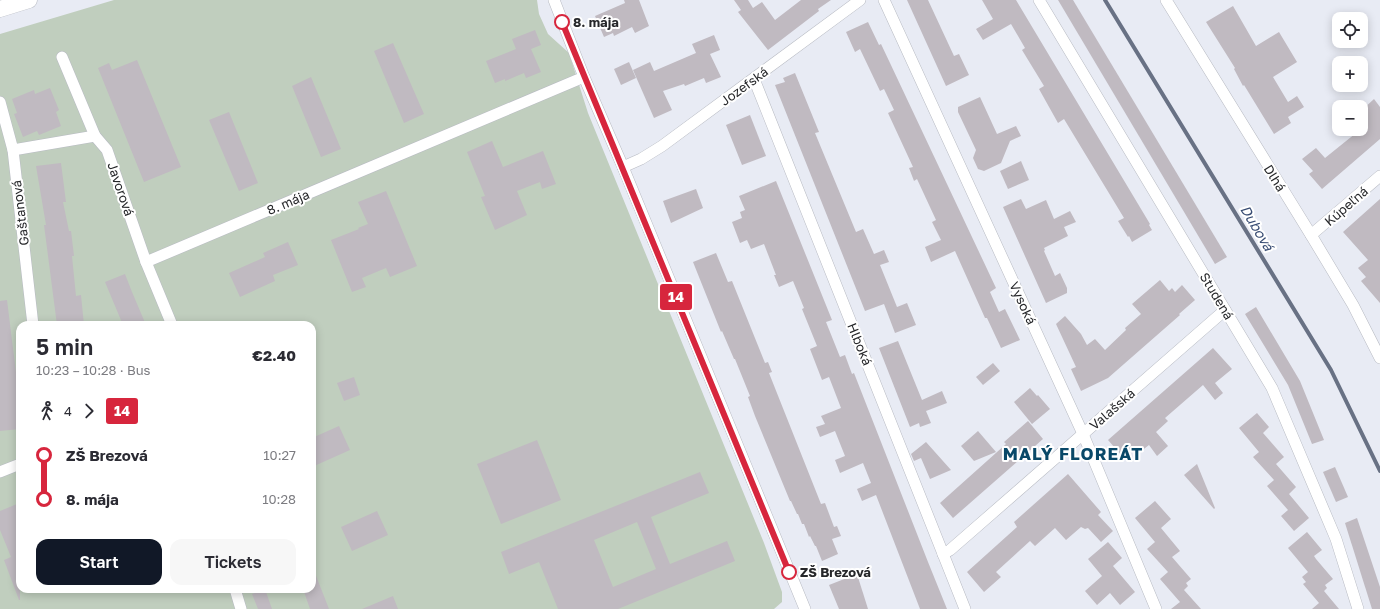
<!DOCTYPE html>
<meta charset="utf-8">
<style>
body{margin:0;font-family:"Golos Text",sans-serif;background:#f7f7f7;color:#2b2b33;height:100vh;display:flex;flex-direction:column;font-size:15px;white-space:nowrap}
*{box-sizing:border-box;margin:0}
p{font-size:13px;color:#7c7c81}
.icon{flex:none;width:22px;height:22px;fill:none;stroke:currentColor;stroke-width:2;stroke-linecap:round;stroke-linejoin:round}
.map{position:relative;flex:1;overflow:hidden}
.side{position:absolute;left:16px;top:321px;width:300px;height:272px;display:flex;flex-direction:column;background:#fff;border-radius:12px;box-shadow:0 2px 10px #0003}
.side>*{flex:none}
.badge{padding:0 8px;border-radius:3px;font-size:14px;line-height:26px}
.buttons{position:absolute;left:1332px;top:12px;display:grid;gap:8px}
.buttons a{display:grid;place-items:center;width:36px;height:36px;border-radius:8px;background:#fff;box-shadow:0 2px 10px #0003;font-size:20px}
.map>.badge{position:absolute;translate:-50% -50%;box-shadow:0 0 0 2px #fff}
.legs{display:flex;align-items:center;gap:6px;height:44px;padding:0 20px;font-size:13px}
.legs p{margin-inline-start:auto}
.summary{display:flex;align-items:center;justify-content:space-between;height:68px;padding:0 20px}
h1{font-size:22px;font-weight:600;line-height:30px}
.button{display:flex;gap:8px;margin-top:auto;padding:8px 20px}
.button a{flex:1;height:46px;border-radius:12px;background:#111827;color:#fff;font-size:16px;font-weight:600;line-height:46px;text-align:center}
.button a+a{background:#f7f7f7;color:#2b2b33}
ul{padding:0 20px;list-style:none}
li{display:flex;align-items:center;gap:14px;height:44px;font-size:15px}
li i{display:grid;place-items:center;width:6px;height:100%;margin:0 5px;background:currentColor}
li i::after{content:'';width:10px;height:10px;margin:-5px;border:3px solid;border-radius:50%;background:#fff}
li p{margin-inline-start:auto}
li:first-child i{background:linear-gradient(#0000 50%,currentColor 0)}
li:last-child i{background:linear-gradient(currentColor 50%,#0000 0)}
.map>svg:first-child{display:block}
</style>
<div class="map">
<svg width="1380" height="609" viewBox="0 0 1380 609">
<rect width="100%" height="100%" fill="#e8ebf4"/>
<!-- green -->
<path fill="#c0cebe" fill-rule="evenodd" d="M114,0h423l2,14 9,20 21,19 19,60 176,430 18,49v10l-8,7h-774v-575zM20,325h292v264h-292z"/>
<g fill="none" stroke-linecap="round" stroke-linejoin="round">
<!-- stream -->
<path stroke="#687184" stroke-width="4" d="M1105,0l226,370 49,101"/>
</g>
<!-- building -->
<g fill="#c0bac1" fill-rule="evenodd">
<path d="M624,0h15l10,26 -14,7 -3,-6 -18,9 -1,-3 -9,4 -9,-21 30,-13z"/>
<path d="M734,0h14l5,8 9,-6 13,18 26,-20h30l-13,9 1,2 -51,39 -30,-38 3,-2z"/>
<path d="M907,0h21l26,56 5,-2 10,21 -23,11z"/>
<path d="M982,0h34l134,224 -1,1 3,5 -20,12 -3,-6 -1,1 -10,-16 6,-3 -60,-99 -6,4 -19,-34 5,-3 -22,-36 3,-2 -14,-24 -28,16 -7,-11 17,-10z"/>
<path d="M1058,0h15l154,257 -12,7z"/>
<path d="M1233,6l23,40 23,-14 18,30 -24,15 15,25 9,-6 7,11 -16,10 3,6 -17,11 -30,-49 -1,1 -9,-17 1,-1 -29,-46z"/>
<path d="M868,22l11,23 2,-1 9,19 106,225 -6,4 9,20 6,-3 15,31 -19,8 -14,-30h-2l-30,-67 -24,11 -6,-15 16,-7 -9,-18 4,-2 -19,-41 -3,2 -5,-13 4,-1 -25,-54 6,-3 -10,-21 -4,2 -20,-42 -5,3 -9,-20z"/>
<path d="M535,30l6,15 -10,4 10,23 -15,6 -2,-5 -19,8v-2l-10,4 -9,-22 30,-12 -4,-10z"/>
<path d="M714,35l6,15 -10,4 11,23 -15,6 -2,-5 -19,8 -1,-2 -21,7 9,19 -18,8 -21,-48 17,-8 4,9 42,-18 -4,-9z"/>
<path d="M393,43l31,71 -20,9 -30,-72z"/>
<path d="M137,60l44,107 -37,15 -46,-114 11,-5 3,7z"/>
<path d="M629,62l7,16 -15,7 -7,-16z"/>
<path d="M795,73l24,59 -4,1 41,99 7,-3 11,25 10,-4 5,12 -9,3 17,42 10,-4 9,22 -21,8 -11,-29 -19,7 -90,-226 10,-3 -2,-4z"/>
<path d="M311,77l30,72 -20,8 -29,-71z"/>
<path d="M50,88l9,22 -3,2 5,14 -22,9 -2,-4 -14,6 -9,-23 3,-1 -5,-14 22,-9 1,4z"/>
<path d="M980,97l17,37 19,-8 5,10 -11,5 -9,22 -17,8 -6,-2 -5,-11 3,-8 -18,-38v-5z"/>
<path d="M1374,99l6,8v32l-58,50 -13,-15 4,-3 -11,-12 14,-11 9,10 36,-29v-18z"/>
<path d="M229,112l29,71 -19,8 -30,-71z"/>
<path d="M750,115l16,41 -24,9 -16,-40z"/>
<path d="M492,141l11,26 40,-16 13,33 -14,5 -2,-7 -23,9 10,24 -32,15 -14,-33 4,-1 -18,-44z"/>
<path d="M1021,161l8,19 -21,9 -8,-18z"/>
<path d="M61,163l5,39h-3l6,29h2l3,25h-2l4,40 5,-1 3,30h-27l-13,-100h2l-10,-59z"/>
<path d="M776,181l56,139 -6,2 14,35 5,-2 7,19 2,-1 74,189 19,47h-27l-44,-114 -14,6 -5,-12 14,-6 -8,-20 -23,10 -5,-13 10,-4 -10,-25 -15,6 -4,-10 9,-3 -4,-8 20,-8 -12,-31 -7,3 -12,-31 7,-3 -15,-37 2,-1 -11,-27 -14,6 -5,-12h2l-12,-31 -13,5 -4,-9 -7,3 -8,-21 10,-4 -2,-6 5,-2 -6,-14z"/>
<path d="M696,189l7,19 -32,15 -8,-22z"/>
<path d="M386,191l31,75 -27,11 -4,-9 -24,10 4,9 -14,5 -21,-52 28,-11 -1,-1 10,-4 -10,-22z"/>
<path d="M1021,199l5,10 20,-9 8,19 16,-8 6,11 -12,5 4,9 -24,12 1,2 -1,1 11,25 5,-3 7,15v5l-21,10 -43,-96z"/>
<path d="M1380,199v104l-19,-22 5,-4 -8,-9 10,-8 -25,-28z"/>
<path d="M288,242l10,23 -25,10 2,6 -35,16 -11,-24 36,-16 -2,-4z"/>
<path d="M716,253l12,29 4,-1 33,82 3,-1 4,10 -3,1 52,131 4,-1 9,24 3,-1 4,10 -9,3 6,15 -16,7 -6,-15h-1l-5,-10 -1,1 -5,-13h-2l-4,-10h-1l-6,-13h-1l-35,-85 -7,-19 2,-1 -15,-37h-1l-12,-28 -1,1 -28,-70z"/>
<path d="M125,274l7,18 14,33h-23l-18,-43z"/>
<path d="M1160,280l9,11 3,-3 3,4 7,-7 13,15 -16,14 1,1 -72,63 -27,13 -10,-22 5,-2 -20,-43 9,-8 16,18 6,11 8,-6 10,11 21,-20 -1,-2 16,-14 -9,-10z"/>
<path d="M7,300l13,105v24l-20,2v-130z"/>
<path d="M1256,307l44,74 24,59 -12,4 -24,-59 -43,-71z"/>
<path d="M898,341l24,59 20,-9 5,12 -21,8 5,12 -11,4 -1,-4 -9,4 -31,-79z"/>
<path d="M1213,348l19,21 -17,14 8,10 -8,7 -12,-15 -38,33 3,3 -12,11 12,14 -11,10 -8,-11 -13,10 -5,-6 -9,7 -14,-16z"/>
<path d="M993,363l7,8 -17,14 -7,-8z"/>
<path d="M354,377l6,18 -16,6 -7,-18z"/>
<path d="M1030,388l7,8 1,-1 12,14 -18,15 -18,-22z"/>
<path d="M1257,413l12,14 -6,6 21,24 -8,7 20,23 -7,7 20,24 -15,13 -13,-15 7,-6 -21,-24 7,-6 -21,-23 6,-5 -20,-24z"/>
<path d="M1028,421l15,18 -90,79 -13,-15 66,-59 -2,-2z"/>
<path d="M339,426l11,24 -38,17v-29z"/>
<path d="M978,431l18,21 -22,9 -13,-15z"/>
<path d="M537,440l24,60 -60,24 -24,-60z"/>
<path d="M926,442l25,28 -21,9 -9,-21 -7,3 -3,-7z"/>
<path d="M1197,464l18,44 -1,1 -30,-34z"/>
<path d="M1335,467l13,30 -12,5 -13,-30z"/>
<path d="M700,472l9,21 -58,24 19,47 57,-23 8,20 -117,48h-60l-19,-47 -30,12 -8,-22zM637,522l19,47 -43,18 -19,-47z"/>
<path d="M1068,474l33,38 -3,3 15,16 -12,11 -13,-14 -3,1 -4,-2 -15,13 -11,-12 -20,18 -5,-5 -34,31 5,5 -17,15 -17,-20 50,-45 -3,-5z"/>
<path d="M1155,501l16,18 -10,9 19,23 -8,6 19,22 -5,4 2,3 -4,4 17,19h-30l9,-7 -20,-23 8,-7 -21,-23 8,-7 -20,-24z"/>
<path d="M17,504l3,8v88h-1l-15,-40 7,-3 -11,-27v-19z"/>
<path d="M377,511l11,24 -36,16 -11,-24z"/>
<path d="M1357,518l23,69v22h-8l-27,-86z"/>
<path d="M1307,532l15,18 -8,6 2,3 17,20 -8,6 2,3 -3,3 15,18h-27l7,-6 -16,-19 3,-2 -4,-5 6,-5 -20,-24z"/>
<path d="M1108,542l14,16 -9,8 22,26 -15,13 -10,-12 -13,12 -12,-14 17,-15 -14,-17z"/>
<path d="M312,568h1l16,41h-19l-7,-20h9z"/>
<path d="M857,574l11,35h-29l-10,-24z"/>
<path d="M265,589l7,20h-14l-6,-15z"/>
<path d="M393,596l5,13h-36z"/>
</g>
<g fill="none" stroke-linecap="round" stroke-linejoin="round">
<defs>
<g id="street">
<path d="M554,0l30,77 39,90 182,442"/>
<path d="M884,0l199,434 73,175"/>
<path d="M1039,0l233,388 64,151 22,70"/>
<path d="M1166,0l145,235 42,70 27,53"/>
<path d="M62,57l33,79 12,14 39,112 26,63"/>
<path d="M754,79l211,530"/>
<path d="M0,102l13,48 20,175"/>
<path d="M13,150l82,-14"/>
<path d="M623,167l18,-8 21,-13 198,-146"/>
<path d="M1311,235l69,-59"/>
<path d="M146,262l438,-185"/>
<path d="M0,472l20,-8"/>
<path d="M943,554l7,-4 23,-20 252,-220"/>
<path d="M235,589l6,20"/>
</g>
<path id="secondary" d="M0,9l29,-9"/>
</defs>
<!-- street casing -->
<use href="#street" stroke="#b8bbc3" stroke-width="12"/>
<!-- secondary casing -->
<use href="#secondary" stroke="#b8bbc3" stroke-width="17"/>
<!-- street -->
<use href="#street" stroke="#fff" stroke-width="11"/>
<!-- secondary -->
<use href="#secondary" stroke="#fff" stroke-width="16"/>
</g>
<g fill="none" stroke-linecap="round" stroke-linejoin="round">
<defs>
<path id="line-1" d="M562,22l227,550"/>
</defs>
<!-- line-1 casing -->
<use href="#line-1" stroke="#fff" stroke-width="9"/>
<!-- line-1 -->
<use href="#line-1" stroke="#d7263d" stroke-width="6"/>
</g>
<!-- markers -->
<g fill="#fff" stroke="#d7263d" stroke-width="2">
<circle cx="562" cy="22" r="7"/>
<circle cx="789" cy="572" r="7"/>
</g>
<g text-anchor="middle" stroke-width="4" stroke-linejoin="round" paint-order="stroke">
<!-- stop labels -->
<g font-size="13" font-weight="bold" fill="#26272a" stroke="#fff" text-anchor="start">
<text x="573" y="27">8. mája</text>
<text x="800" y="577">ZŠ Brezová</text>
</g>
<!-- street labels -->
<g font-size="13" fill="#26272a" stroke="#fff">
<text transform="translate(744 86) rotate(-36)" y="5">Jozefská</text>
<text transform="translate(1275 178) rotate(58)" y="5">Dlhá</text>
<text transform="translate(121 189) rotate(71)" y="5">Javorová</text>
<text transform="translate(288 202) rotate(-23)" y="5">8. mája</text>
<text transform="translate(1346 206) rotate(-41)" y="5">Kúpeľná</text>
<text transform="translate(20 213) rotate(-97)" y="5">Gaštanová</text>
<text transform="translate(1217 296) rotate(59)" y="5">Studená</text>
<text transform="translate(1023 303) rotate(65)" y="5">Vysoká</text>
<text transform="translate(860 344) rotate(68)" y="5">Hlboká</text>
<text transform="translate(1112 409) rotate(-41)" y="5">Valašská</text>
</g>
<!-- water labels -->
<g font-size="14" font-style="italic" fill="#384c73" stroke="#fff">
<text transform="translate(1257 228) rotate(59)" y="5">Dubová</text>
</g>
<!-- district labels -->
<g font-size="17" font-weight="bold" letter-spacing="1" fill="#094868" stroke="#fff">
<text x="1073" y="460">MALÝ FLOREÁT</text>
</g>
</g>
</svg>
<div class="buttons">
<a><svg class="icon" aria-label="locate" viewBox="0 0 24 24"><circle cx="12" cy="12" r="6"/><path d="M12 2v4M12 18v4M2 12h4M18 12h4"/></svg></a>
<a>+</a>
<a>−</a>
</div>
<b class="badge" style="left:676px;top:297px;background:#d7263d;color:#fff">14</b>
<section class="side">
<div class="summary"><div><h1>5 min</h1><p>10:23 – 10:28 · Bus</p></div><b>€2.40</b></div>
<div class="legs"><svg class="icon" aria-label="walk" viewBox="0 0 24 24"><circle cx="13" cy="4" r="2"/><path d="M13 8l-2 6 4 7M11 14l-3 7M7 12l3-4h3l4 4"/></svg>4<svg class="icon" aria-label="forward" viewBox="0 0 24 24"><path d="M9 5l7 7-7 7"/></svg><b class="badge" style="background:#d7263d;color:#fff">14</b></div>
<ul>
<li><i style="color:#d7263d"></i><b>ZŠ Brezová</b><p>10:27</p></li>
<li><i style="color:#d7263d"></i><b>8. mája</b><p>10:28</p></li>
</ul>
<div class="button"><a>Start</a><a>Tickets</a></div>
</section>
</div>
